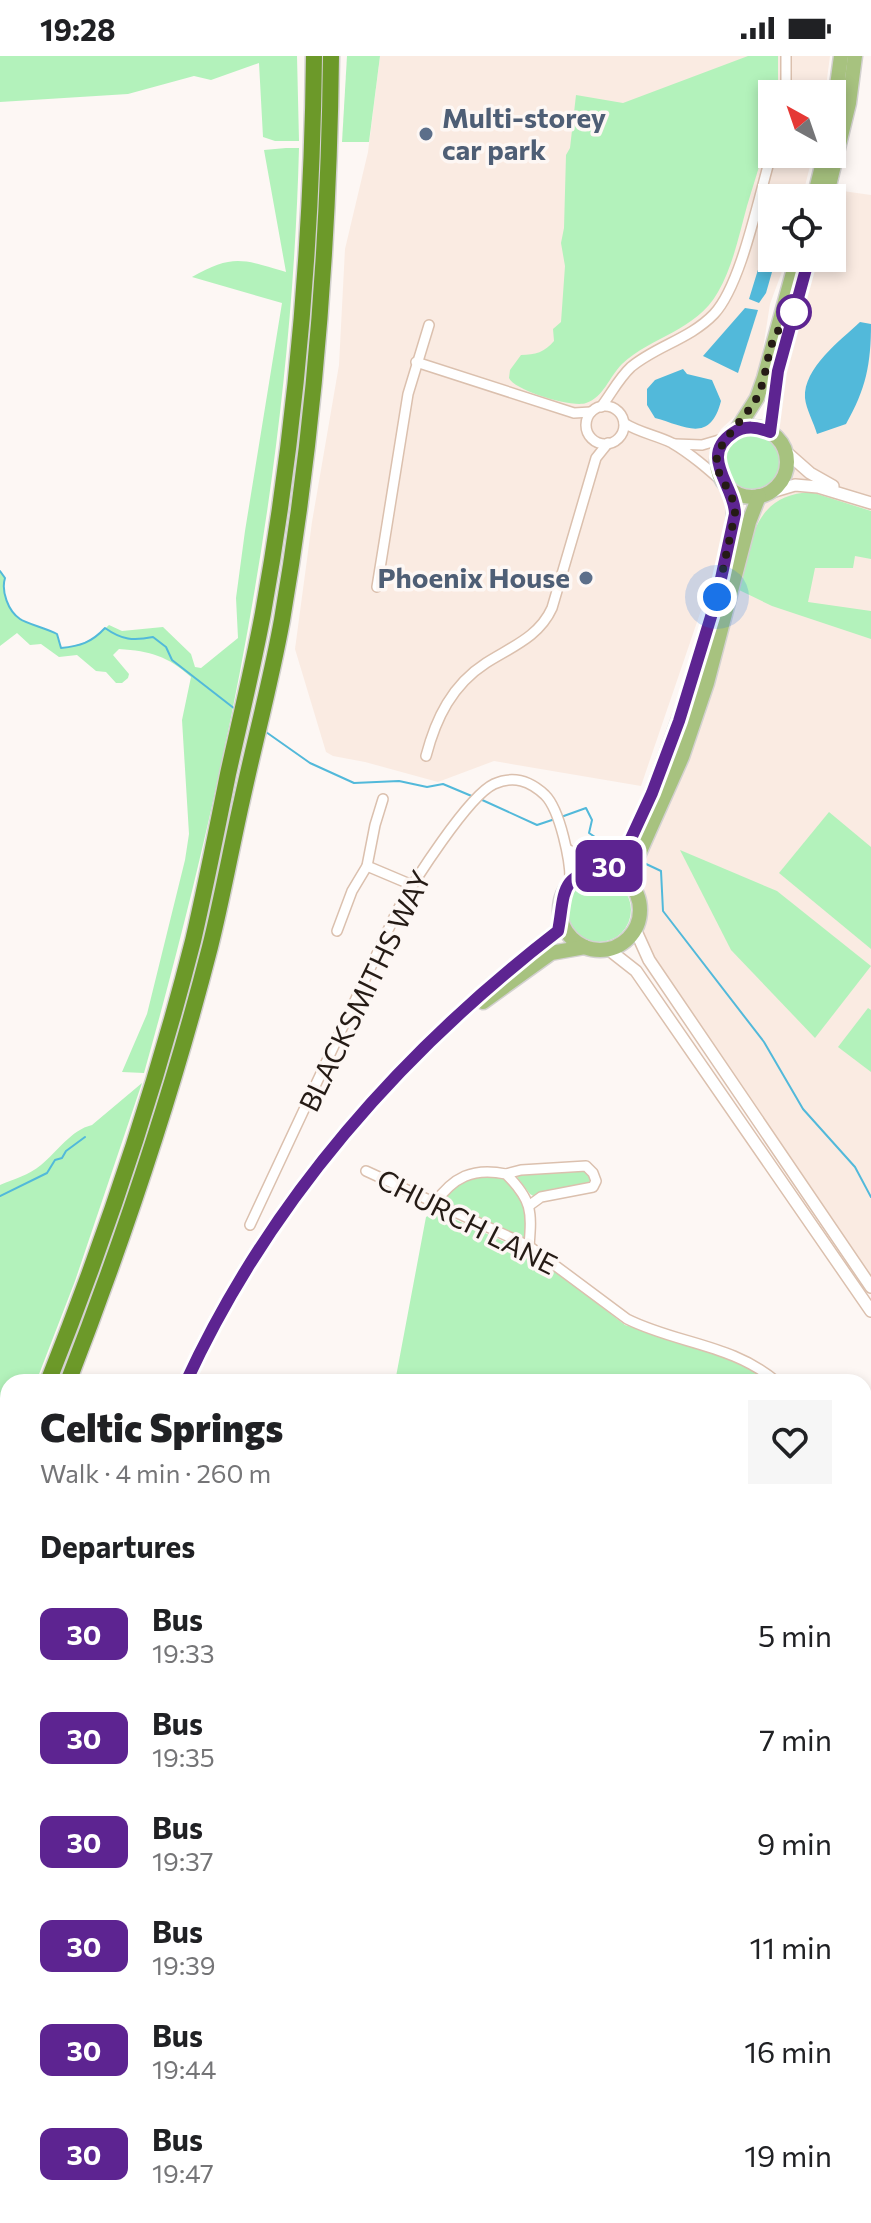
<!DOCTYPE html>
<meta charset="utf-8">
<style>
body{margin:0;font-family:Commissioner,sans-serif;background:#f6f6f6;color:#202124;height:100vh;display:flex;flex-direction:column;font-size:30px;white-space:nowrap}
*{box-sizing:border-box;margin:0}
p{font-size:26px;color:#757577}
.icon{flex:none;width:44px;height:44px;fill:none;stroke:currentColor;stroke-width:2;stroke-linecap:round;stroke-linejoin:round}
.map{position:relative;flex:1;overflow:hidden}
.sheet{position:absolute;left:0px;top:1318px;width:872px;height:850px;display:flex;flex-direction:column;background:#fff;border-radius:24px 24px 0 0;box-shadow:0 4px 12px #0003}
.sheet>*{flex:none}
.badge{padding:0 16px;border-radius:12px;font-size:28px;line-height:52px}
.needle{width:52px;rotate:320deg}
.tools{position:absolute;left:758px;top:24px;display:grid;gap:16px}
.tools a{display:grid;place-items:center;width:88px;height:88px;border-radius:0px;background:#fff;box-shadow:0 4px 12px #0003;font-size:40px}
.you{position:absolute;width:40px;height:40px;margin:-20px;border:6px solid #fff;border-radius:50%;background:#1a73e8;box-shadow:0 0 0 12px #1a73e833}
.map>.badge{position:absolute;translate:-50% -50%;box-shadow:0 0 0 4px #fff}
h2{padding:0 40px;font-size:30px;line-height:72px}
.round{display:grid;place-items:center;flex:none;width:84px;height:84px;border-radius:0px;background:#f6f6f6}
.head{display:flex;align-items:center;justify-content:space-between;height:136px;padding:0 40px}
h1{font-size:38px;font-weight:800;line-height:60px}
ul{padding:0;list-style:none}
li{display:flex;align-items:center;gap:24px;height:104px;padding:0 40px}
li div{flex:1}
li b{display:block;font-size:30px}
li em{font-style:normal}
li .badge{min-width:88px;font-weight:700;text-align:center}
.status{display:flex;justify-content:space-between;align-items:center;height:56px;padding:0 40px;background:#fff;direction:ltr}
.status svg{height:22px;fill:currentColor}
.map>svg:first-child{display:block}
</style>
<div class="status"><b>19:28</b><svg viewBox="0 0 49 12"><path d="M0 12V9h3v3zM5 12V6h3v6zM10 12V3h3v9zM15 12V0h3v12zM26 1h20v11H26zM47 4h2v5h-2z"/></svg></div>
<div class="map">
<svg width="871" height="2167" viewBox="0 0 871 2167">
<rect width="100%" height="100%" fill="#fdf7f4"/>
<!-- built -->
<g fill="#faebe2">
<path d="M380,0h450l-5,38h-53v60h41l-11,44h-30v60h15l-17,46 -12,76 -15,29 -22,20 -9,17 -3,29 12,18 6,15 -3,35 -83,243 -147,-25 -56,21 -73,-20 -32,-6 -7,-4 -31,-103 17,-127 27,-157 6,-116 23,-97z"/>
<path d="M829,133l42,6v1092l-236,-358 5,-21 -3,-13 -7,-12 52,-126 77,-261 16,-8 11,-20 -1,-17 -7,-13 -8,-6 39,-174h23v-60z"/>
</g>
<!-- green -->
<g fill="#b3f2bb">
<path d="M0,0h297l2,85h-24l-12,-4 -4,-74 -48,17 -17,-4 -66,18 -128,8z"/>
<path d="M347,0h33l-11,86h-27z"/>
<path d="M748,0h30v36l-6,2c0,39 -14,75 -25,112 -8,29 -14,60 -29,86 -22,39 -66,44 -96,72 -13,13 -18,33 -36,39 -13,5 -71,-12 -77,-25l1,-8 11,-15c14,0 24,-3 33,-14l-1,-12 8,-7 4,-56 -4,-23 3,-15 2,-73 4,-7 6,-53 47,8z"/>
<path d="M286,92h13c-8,314 -70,623 -155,925l-22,-1 25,-58 38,-154 4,-26 -7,-114 9,-43c-24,-21 -40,-26 -72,-28l-6,6 16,19 -1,4 -6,5h-6l-10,-11 -10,-1 -19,-16 -18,2 -18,-13 -11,1 -13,-12 -17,13v-75l5,7c-4,13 3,33 15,41 7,5 27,10 37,15l4,14c22,-3 32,-8 48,-23l13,6 41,-4 28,27 4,13 6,1 37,-30 -2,-40 9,-67 37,-228 -90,-26c40,-23 51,-18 94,-5l-22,-122z"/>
<circle cx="752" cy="407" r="28"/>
<path d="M811,436l60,19v48l-16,-3 -2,12h-38l-7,34 63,9v28l-99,-33 -33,-16c12,-47 13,-95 72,-98z"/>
<path d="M829,756l42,35v102l-92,-76z"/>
<path d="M680,794l97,41 94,75 -56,72 -84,-88z"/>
<circle cx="599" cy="854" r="32"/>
<path d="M868,952l3,2v62l-33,-25z"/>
<path d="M142,1027l-67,198 -39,101h-28v64l-8,18v-279c14,-6 29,-10 41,-20 16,-13 30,-35 51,-40z"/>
<path d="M585,1112l7,8 -1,8 -39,5 -17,8 -5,-3 -13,-17 1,-3z"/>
<path d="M500,1118c28,20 28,35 26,66l-83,-38 -1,-3 19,-20z"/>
<path d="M436,1155l100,45 89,69 114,35 29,22h-373l31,-165z"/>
<path d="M864,1442l7,13v712h-90l-1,-7h84z"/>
</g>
<!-- water -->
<g fill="#52b9da">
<path d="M772,168v34h4l-10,35 -7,10 -10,-4z"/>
<path d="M745,252l13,2 -20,63 -35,-17z"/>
<path d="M860,266l11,2c0,40 -5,65 -25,100l-29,10c-3,-11 -11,-25 -12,-36 -2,-30 36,-58 55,-76z"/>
<path d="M683,313l4,5 25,6 9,21c-11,43 -36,25 -66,17l-8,-13v-16l8,-9z"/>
</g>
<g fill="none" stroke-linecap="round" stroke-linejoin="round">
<!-- stream -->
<g stroke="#52b9da" stroke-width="2">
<path d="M0,515l5,7c-4,13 3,33 15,41 5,4 28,10 37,15l4,14c19,-2 30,-5 44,-20 17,12 28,13 48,9l13,10 6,13 63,49"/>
<path d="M266,676l44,31 44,20 45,-2 28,6 16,-3 31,13"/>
<path d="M480,743l57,26 18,-6"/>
<path d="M561,761l25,-9 6,12 -3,13 27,18"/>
<path d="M644,807l17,8 2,40 101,131 39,67 52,58 16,30"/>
<path d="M0,1140l47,-23 8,-13 7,-2 4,-7 19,-14"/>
<path d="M0,1858h8"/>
<path d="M864,2112l7,3"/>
<path d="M463,2160l4,7"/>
</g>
<defs>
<g id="minor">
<path d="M786,0v38"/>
<path d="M416,306l158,51 17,-1"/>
<circle cx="605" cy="369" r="19"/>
<path d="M601,351c10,-13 18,-29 30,-40 25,-21 59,-28 83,-53 28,-30 45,-120 58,-162"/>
<path d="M624,367c16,10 32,12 48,20 19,11 36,26 53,41"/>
<path d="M675,388l27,1 24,-7"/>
<path d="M377,531l31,-193 21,-69"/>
<path d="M426,700c10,-38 26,-71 60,-93 25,-16 53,-26 66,-55l44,-150 12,-15"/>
<path d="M569,794l21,21"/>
<path d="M367,810l45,19"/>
<path d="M337,875l15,-40 15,-25 8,-41 8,-26"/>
<path d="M366,1115l163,75 98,73c50,25 106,25 150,63"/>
<path d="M506,1118l15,-4 65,-4 7,7 3,8 -3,6 -52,10 -11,8"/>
<path d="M434,1148c19,-27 39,-37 72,-30 26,26 26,37 23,72"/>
<path d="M250,1169l147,-314c16,-28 71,-115 97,-127 20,-9 36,-3 51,11 15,15 26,67 25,88"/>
<path d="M864,1419l7,7"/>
</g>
<g id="tertiary">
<path d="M785,395l25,22 23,13"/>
<path d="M768,437l27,-8 23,2 53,16"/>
<path d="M635,873l14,31 222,327"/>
<path d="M608,893l28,22 235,340"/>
</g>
<g id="primary">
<path d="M832,67l9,-67"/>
<path d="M814,142l11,-44"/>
<path d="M826,142l23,-95 6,-47"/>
<circle cx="752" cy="406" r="35"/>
<path d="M736,375l21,-33 7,-20 33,-120"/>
<path d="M770,376l8,-61 31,-113"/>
<path d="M605,814l23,-25 24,-52 45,-123 20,-73 15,-64 3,-31 -5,-13"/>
<circle cx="600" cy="854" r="40"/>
<path d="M630,827l8,-27 44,-99 25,-74 42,-161 10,-26"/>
<path d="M483,946l68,-49 34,-6"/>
<path d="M186,1326c84,-183 214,-328 372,-451l3,-13"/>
<path d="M0,1729l8,-17"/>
</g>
<g id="motorway">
<path d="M48,1326c57,-143 107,-292 145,-441 13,-56 24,-112 35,-167 12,-54 25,-107 35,-161 33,-183 49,-371 51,-557"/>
<path d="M68,1326c55,-142 104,-287 142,-435 12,-48 21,-98 32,-147 13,-60 29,-119 40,-180 32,-186 47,-375 49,-564"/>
<path d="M0,1443l8,-18"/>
<path d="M0,1489l8,-18"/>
</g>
</defs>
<!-- minor casing -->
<use href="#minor" stroke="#dbc0ae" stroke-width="12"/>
<!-- tertiary casing -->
<use href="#tertiary" stroke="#dbc0ae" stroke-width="14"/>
<!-- primary casing -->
<use href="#primary" stroke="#d3d1d0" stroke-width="17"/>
<!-- motorway casing -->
<use href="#motorway" stroke="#d3d1d0" stroke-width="19"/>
<!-- minor -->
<use href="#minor" stroke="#fff" stroke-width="9"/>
<!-- tertiary -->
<use href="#tertiary" stroke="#fff" stroke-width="11"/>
<!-- primary -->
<use href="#primary" stroke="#a7c27f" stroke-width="14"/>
<!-- motorway -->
<use href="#motorway" stroke="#6c9929" stroke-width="16"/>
</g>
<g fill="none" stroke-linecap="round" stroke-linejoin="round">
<defs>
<path id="line" d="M186,1326c84,-182 214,-329 372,-451 7,-35 0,-59 47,-61l23,-25 24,-52 27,-72 38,-124 18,-83c0,-28 -37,-58 -2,-81 12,-8 24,-6 37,-1l8,-61 31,-113"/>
</defs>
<!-- line casing -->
<use href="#line" stroke="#fff" stroke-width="18"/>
<!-- line -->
<use href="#line" stroke="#5d2491" stroke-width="12"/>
<!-- walk -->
<path stroke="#251b15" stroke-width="8" stroke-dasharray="0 14.4" d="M717,541l18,-83c0,-25 -21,-36 -18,-57 2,-14 29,-41 38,-56 13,-21 10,-50 23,-70 4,-7 11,-13 16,-19"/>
</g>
<!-- markers -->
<g fill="#5c6f8a" stroke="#fdf7f4" stroke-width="3">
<circle cx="426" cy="78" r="8"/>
<circle cx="586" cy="522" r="8"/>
</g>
<circle fill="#fff" stroke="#5d2491" stroke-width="4" cx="794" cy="256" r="16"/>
<g text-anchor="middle" stroke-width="7" stroke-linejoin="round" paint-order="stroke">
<!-- service labels -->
<g font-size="28" font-weight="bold" fill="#4e5e75" stroke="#fdf7f4" text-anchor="start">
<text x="442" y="72">Multi-storey<tspan x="442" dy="32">car park</tspan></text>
<text x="570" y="532" text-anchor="end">Phoenix House</text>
</g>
<!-- street labels -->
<g font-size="28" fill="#251b15" stroke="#fdf7f4">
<text transform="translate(365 935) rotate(-64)" y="10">BLACKSMITHS WAY</text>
<text transform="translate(467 1166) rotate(27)" y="10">CHURCH LANE</text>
</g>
</g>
</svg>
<div class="tools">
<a><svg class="needle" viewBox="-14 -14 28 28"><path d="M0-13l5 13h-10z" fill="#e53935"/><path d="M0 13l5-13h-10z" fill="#757577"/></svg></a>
<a><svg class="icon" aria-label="locate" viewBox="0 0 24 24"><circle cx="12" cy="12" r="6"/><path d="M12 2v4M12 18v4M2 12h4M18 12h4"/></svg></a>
</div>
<div class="you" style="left:717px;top:541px"></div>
<b class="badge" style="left:609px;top:810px;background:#5d2491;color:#fff">30</b>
<section class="sheet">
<div class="head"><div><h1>Celtic Springs</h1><p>Walk · 4 min · 260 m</p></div><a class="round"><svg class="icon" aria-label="heart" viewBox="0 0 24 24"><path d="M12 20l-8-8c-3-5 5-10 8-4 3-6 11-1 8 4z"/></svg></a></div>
<h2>Departures</h2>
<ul>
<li><span class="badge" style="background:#5d2491;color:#fff">30</span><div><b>Bus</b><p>19:33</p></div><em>5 min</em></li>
<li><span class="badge" style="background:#5d2491;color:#fff">30</span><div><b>Bus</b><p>19:35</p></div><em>7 min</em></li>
<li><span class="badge" style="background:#5d2491;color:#fff">30</span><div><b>Bus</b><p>19:37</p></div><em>9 min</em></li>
<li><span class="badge" style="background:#5d2491;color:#fff">30</span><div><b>Bus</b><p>19:39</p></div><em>11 min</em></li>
<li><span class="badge" style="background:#5d2491;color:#fff">30</span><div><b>Bus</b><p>19:44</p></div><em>16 min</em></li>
<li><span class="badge" style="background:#5d2491;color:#fff">30</span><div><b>Bus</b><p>19:47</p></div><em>19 min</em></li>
</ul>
</section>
</div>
